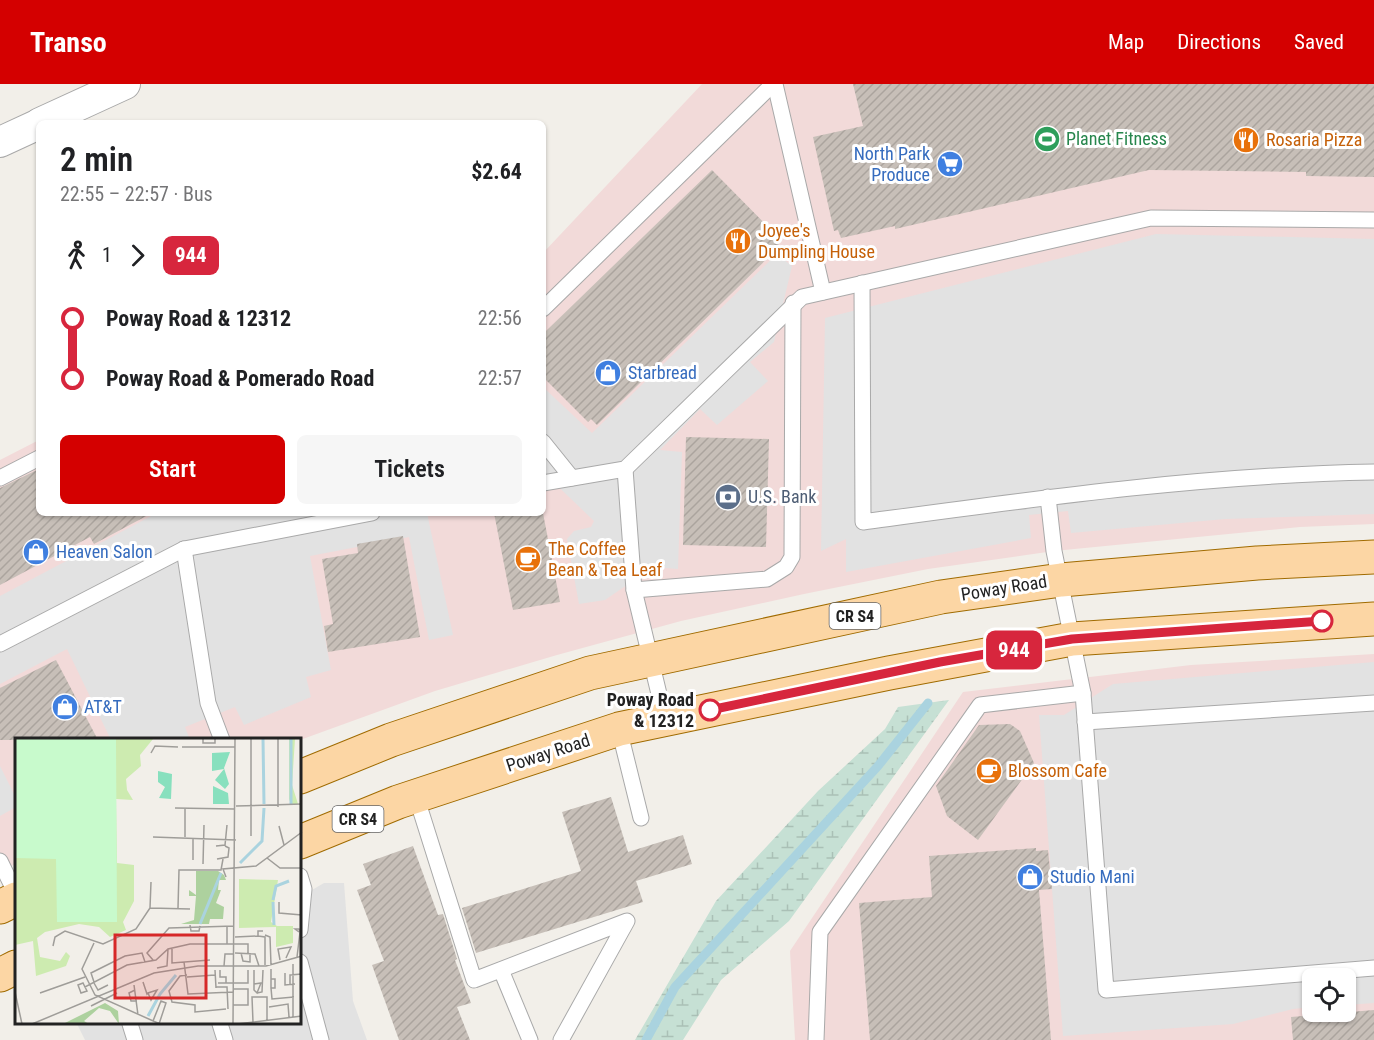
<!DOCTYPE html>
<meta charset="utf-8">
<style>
body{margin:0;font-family:"Roboto Condensed",sans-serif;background:#f6f6f6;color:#202124;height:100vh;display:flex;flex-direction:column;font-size:22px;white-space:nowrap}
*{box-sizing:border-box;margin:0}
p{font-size:20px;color:#757577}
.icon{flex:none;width:33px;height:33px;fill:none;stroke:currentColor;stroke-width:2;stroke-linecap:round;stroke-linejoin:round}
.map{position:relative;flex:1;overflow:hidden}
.drawer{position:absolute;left:36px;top:36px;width:510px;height:396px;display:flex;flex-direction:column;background:#fff;border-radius:9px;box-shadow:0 2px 4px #0004}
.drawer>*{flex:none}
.badge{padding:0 12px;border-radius:9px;font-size:21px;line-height:39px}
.tools{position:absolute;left:1302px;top:884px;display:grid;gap:12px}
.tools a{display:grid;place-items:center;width:54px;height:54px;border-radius:9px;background:#fff;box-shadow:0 2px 4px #0004;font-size:30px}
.map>.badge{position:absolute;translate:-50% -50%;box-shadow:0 0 0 3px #fff}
.legs{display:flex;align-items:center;gap:9px;height:66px;padding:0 24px;font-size:20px}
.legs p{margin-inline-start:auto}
.headline{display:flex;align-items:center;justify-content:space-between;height:102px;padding:0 24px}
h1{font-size:33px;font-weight:600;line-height:45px}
.cta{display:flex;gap:12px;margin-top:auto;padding:12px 24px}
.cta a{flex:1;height:69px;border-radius:9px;background:#d40000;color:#fff;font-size:24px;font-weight:600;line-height:69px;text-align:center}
.cta a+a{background:#f6f6f6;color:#202124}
ul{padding:0 24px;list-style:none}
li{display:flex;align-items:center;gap:21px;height:60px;font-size:22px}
li i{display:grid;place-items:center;width:9px;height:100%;margin:0 8px;background:currentColor}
li i::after{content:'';width:15px;height:15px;margin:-8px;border:4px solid;border-radius:50%;background:#fff}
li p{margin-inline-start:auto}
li:first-child i{background:linear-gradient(#0000 50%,currentColor 0)}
li:last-child i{background:linear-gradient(currentColor 50%,#0000 0)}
header{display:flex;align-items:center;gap:36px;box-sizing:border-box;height:84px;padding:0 30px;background:#d40000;color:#fff}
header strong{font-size:28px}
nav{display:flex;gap:33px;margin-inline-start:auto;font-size:21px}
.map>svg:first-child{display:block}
</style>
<header>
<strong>Transo</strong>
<nav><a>Map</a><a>Directions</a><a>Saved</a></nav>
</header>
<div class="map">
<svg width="1374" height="956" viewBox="0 0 1374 956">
<defs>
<pattern id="wetland-marsh" width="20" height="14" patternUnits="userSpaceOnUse" patternTransform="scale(1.5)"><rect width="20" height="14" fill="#c6e0d4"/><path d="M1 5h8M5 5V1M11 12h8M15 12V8" fill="none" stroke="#aac0b6"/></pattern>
<pattern id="building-hatch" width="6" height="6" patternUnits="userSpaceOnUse" patternTransform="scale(1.5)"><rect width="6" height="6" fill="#c7bfb8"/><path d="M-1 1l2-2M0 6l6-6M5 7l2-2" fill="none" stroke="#aba49e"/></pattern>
</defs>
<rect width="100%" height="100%" fill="#f2efe9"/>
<!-- commercial -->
<g fill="#f2dad9" fill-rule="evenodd">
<path d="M702,0h672v440l-74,3 -246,24 -126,18 -124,25 -123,27 -124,34 -122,36 -135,49h-284v124l-16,7v-411l39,-20v73h504v-260z"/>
<path d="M1374,570v386h-579l-5,-89 173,-259 228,-27zM1312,894h34v33h-34z"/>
</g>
<!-- wetland -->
<path fill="url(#wetland-marsh)" d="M949,616l-160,221 -68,59 -38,60h-48l81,-139 102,-110 67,-62 13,-22z"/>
<!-- parking -->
<g fill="#e2e2e2">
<path d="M1156,150l218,5v275l-149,5 -154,14 -3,-22 -39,4 2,23 -185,34v-33l-25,12 4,-233z"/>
<path d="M777,170l15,12 -18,76 -24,20 18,19 -51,44 -17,-16 -40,41 22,2 -4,117 -25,-2 -48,33 -26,4 -12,-65 7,-8 17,-4 3,-6 -51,-49v-85l49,46z"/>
<path d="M157,429h270l26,122 -24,5 -20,-103 -99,19 21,114 -25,7 5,20 -67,28 -9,-18 -50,20 5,13h-79l-44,-91 -67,35v-88z"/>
<path d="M1374,578v341l-28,2v-27h-34v29l-19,2 -60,15 -170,12 -24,-321h25l49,-31z"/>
<path d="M0,682l16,32v9l-16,9z"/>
<path d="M324,799h20l9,118 14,39h-282l-8,-16h223v-127z"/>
</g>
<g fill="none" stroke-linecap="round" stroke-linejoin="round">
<!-- stream -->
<path stroke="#aad3df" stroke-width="9" d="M646,956l29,-53 203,-221 50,-63"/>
</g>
<!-- building -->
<g fill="url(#building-hatch)">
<path d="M853,0h521v93l-68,-1v-4l-157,-2 -254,59v-3l-54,12 -3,-8 -4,1 -21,-94 50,-11z"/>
<path d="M712,86l65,66 -3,4 6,6 -183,179 -6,-6 -3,3 -45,-45v-43z"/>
<path d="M686,353l83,2 -3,108 -83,-2z"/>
<path d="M39,385v44h113l-58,31 -4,-7 -90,48v-97z"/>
<path d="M494,429h49l17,89 -47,8z"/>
<path d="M403,452l17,101 -92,15 -4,-26 9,-2 -11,-65 36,-6 -1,-9z"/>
<path d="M56,576l42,80h-98v-52z"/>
<path d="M1010,640l10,7 14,32 -56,77 -31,-24 -11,-30 43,-61z"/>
<path d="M611,713l17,55 55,-17 9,29 -56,17 7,21 -167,51 -14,-45 119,-37 -19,-59z"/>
<path d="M413,762l25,69 5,-1 14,45 -2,1 16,43 -14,4 13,33h-71l-27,-75 12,-4 -27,-71 14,-5 -8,-21z"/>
<path d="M1036,764v3l12,-1 4,39 -13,1 12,150h-181l-11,-137 73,-6 -3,-41z"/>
<path d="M1374,926v30h-81l-2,-23z"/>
</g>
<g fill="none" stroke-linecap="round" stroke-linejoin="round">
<defs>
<g id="service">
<path d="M775,0l48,208"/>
<path d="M862,199l1,239c170,-23 339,-47 511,-50"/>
<path d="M543,225l230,-225"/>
<path d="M543,358l29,36"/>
<path d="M625,385l9,121 31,129"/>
<path d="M0,394l39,-20"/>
<path d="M543,399l82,-14 177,-172 349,-79 223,2"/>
<path d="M1048,413l6,54 29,142 23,297 268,-22"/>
<path d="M184,465l24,154 14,37"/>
<path d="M634,506l133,-11 19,-12 6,-10 1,-254"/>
<path d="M0,560l184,-95 188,-36"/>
<path d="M1085,638l289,-19"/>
<path d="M619,645l22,89"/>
<path d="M416,712l58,184 153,-59 -66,119"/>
<path d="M0,777l16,33"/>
<path d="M300,792l4,13 -4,41"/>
<path d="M300,878l21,78"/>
<path d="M501,886l29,70"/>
<path d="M130,940l5,16"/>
<path d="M220,940l5,16"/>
<path d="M816,956l4,-108 160,-227 103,-12"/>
</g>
<g id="minor">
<path d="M40,39l85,-39"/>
<path d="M0,58l39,-18"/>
</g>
<g id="primary">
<path d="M300,693l91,-37 199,-67 351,-76 120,-17 196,-17 117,-6"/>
<path d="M300,758l98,-40 221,-73 270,-56 183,-34 302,-20"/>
<path d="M0,823l16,-8"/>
<path d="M0,891l16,-8"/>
</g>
</defs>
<!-- service casing -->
<use href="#service" stroke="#a9a9a9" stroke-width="17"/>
<!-- minor casing -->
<use href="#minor" stroke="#a9a9a9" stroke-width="32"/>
<!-- primary casing -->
<use href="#primary" stroke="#a06b00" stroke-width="35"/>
<!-- service -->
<use href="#service" stroke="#fff" stroke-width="15"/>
<!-- minor -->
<use href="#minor" stroke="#fff" stroke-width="30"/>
<!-- primary -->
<use href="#primary" stroke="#fcd6a4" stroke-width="33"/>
</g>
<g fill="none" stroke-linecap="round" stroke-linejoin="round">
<defs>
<path id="line-1" d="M710,626l230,-48 132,-23 250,-18"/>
</defs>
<!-- line-1 casing -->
<use href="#line-1" stroke="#fff" stroke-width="14"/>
<!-- line-1 -->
<use href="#line-1" stroke="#d7263d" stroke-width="9"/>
</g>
<!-- icons -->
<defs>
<symbol id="stadium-disc" viewBox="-11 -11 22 22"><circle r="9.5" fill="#2e9e5b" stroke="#fff"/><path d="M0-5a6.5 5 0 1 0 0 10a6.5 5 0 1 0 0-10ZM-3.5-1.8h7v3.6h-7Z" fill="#fff"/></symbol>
<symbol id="restaurant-disc" viewBox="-11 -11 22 22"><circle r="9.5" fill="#e8710a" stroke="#fff"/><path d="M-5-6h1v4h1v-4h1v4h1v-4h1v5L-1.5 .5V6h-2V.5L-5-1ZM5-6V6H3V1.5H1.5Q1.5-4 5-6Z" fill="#fff"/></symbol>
<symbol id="supermarket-disc" viewBox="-11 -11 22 22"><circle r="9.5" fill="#3f7fe0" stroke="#fff"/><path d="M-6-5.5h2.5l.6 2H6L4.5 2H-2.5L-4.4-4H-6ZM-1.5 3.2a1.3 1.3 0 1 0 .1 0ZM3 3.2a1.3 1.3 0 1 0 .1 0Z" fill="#fff"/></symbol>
<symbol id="shop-disc" viewBox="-11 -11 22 22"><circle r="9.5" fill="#3f7fe0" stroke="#fff"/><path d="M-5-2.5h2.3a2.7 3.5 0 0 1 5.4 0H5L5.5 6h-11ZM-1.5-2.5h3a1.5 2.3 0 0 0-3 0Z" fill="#fff"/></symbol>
<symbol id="bank-disc" viewBox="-11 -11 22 22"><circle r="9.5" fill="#5c6f8a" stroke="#fff"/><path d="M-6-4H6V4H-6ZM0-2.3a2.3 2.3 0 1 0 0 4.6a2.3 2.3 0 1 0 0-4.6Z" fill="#fff"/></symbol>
<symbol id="cafe-disc" viewBox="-11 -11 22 22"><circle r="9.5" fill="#e8710a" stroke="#fff"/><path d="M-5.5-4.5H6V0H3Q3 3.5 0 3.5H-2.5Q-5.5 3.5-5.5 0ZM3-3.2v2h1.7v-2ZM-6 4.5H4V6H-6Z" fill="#fff"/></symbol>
</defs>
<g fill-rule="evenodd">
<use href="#stadium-disc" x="1032" y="40" width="30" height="30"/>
<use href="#restaurant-disc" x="1231" y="41" width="30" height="30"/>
<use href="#supermarket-disc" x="935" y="65" width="30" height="30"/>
<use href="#restaurant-disc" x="723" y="142" width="30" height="30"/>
<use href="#shop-disc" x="593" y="274" width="30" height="30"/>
<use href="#bank-disc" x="713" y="398" width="30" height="30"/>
<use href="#shop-disc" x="21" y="453" width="30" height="30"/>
<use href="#cafe-disc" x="513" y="460" width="30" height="30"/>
<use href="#shop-disc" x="50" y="608" width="30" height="30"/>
<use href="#cafe-disc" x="974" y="672" width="30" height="30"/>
<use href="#shop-disc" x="1015" y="778" width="30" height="30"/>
</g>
<!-- markers -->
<g fill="#fff" stroke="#d7263d" stroke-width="3">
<circle cx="1322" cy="537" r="10"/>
<circle cx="710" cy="626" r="10"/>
</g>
<g text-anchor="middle" stroke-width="6" stroke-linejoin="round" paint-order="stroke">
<!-- shield labels -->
<g fill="#fff" stroke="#646464" stroke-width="1.5">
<rect x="829.5" y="519" width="51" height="26" rx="4.5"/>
<rect x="332.5" y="722" width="51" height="26" rx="4.5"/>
</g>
<g font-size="16" font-weight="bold" fill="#222">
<text x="855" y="538">CR S4</text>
<text x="358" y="741">CR S4</text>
</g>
<!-- leisure labels -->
<g font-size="18" fill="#27864d" stroke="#fff" text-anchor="start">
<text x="1066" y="61">Planet Fitness</text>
</g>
<!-- food labels -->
<g font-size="18" fill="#c56008" stroke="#fff" text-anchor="start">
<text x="1266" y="62">Rosaria Pizza</text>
<text x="758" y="153">Joyee's<tspan x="758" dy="21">Dumpling House</tspan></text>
<text x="548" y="471">The Coffee<tspan x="548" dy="21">Bean &amp; Tea Leaf</tspan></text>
<text x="1008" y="693">Blossom Cafe</text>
</g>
<!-- shop labels -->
<g font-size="18" fill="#366cbe" stroke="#fff" text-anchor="start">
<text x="930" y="76" text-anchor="end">North Park<tspan x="930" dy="21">Produce</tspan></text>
<text x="628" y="295">Starbread</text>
<text x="56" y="474">Heaven Salon</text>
<text x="84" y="629">AT&amp;T</text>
<text x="1050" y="799">Studio Mani</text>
</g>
<!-- service labels -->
<g font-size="18" fill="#4e5e75" stroke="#fff" text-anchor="start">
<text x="748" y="419">U.S. Bank</text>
</g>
<!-- street labels -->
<g font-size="18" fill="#222" stroke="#fff">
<text transform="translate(1004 504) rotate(-9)" y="6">Poway Road</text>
<text transform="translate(548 669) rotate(-18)" y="6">Poway Road</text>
</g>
<!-- stop labels -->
<g font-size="18" font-weight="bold" fill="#222" stroke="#fff" text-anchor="end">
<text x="694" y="622">Poway Road<tspan x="694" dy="21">&amp; 12312</tspan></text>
</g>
</g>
<!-- overview -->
<g transform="translate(15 654)">
<rect width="286" height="286" fill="#f2efe9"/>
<path d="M0,1h138l-13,16 1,11 -15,13 1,11 6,10 -17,-1 1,64 17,2v36l-11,21 3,8 -16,7 -11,-10 -20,-3 -34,8 -8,6 3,19 20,4 6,-9 4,4 -4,10 -30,10 -3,-35 -18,4zM274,1h6l-3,46 6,19h-7l-2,-5zM224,141l39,1 -7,42 6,4h16v17l-17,4v-20l-37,1z" fill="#cdebb0"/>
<path d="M181,133h22l6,4 2,5h-7l-1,10h3l-5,13 8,4 -1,12h-13l-1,5h-28l13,-4 2,-24h-7v-6l7,5zM90,265l13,8 1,13 -9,-13 -11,-3 -15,13 5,3h-26z" fill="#add19e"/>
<path d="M0,1h101l1,183h-60l-1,-63 -41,-1z" fill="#c8facc"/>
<path d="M215,14l-6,16 5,16 -4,5 -10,-9 9,-11 -12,2v-18zM143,33l14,3 -1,25 -12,-1 6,-11 -7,-5zM198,48l15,7 1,11h-16z" fill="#88e0be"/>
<path fill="none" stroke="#aad3df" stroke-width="3" d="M248,1l1,65M276,1v65M225,125l22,-22 2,-33M258,162l3,-14 13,-5M258,164l1,23M185,186l21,-51M133,278l12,-22 16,-19"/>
<path fill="none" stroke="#9f9d99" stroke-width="1.5" d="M188,1v4h12v-4M236,1v97M263,1v68M167,9h53M136,15l4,-7 23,1M221,68l66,-2M160,70l59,1M170,70v29M264,88l5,19M138,99l83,3M178,100v22M201,108l9,-1 2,-20M252,120l13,10h22M202,121l11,-2 1,-9 -4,-2M188,126l1,-39M211,139l-3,-8 33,-3 46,-34M264,164v11l23,2M135,170l40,1M163,170l1,-38h42l2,-11M175,187l1,6h8l1,-5M250,197l5,2 1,28M243,198l7,1v28M220,199l23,-1v-5h5M79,205l-12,26 13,26 65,29M212,206v-18M38,208l2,-9 10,-6 38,13 33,-15 14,-21 1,-26M157,210v15l38,-3M220,215l20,1 4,12M226,215l2,8 7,1v-9M282,219l3,-25 -1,-3h-4l4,3M138,222l-6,-7 22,-25 65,-2M265,222l-2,-11 13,-2 -5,11M169,224l4,32 45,-2M278,226v53M209,228l1,-12h9M142,230l10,-2 1,-17M256,231v19h4v-9h-4M200,232l1,18M205,232v7h6v6M270,235v12l10,-1M172,237l-7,1 -11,15 3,11 23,3v7l31,-3M172,239l28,-2M79,244l-3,-9 34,-17 17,-3 3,9M128,244l4,12 1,-1 9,-3 -6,10 -3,-7M79,245l4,7 10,-5M203,245h30v-13M239,246l7,-1 -4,10 -3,-3v-20M119,247l4,30M275,247v-10l12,-1M70,249l2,4 -6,2 -3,-8 5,-2 2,4 42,-22 29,-5 12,-11 22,-5h58v9M201,249h11l1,22M256,250l1,11 22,-2M120,252l-6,3 2,8h6M0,254l7,32M25,255l45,-16M242,255l5,-1 1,-22M218,267h15v-16h-14M76,268l26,-13M254,269l19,-3 1,13M138,283l8,-20 5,2 -7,21M238,284l-1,-25h15v23M17,286l122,-51 44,-7h68l36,-10M218,286l2,-285M222,286l65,-8"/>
<path fill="#d62828" fill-opacity="0.15" stroke="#d62828" stroke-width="3" d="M100,197h91v63h-91z"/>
<rect width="286" height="286" fill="none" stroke="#222" stroke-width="3"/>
</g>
</svg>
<div class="tools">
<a><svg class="icon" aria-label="locate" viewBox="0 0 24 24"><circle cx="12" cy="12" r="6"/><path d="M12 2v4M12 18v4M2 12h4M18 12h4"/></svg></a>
</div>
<b class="badge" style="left:1014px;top:566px;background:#d7263d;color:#fff">944</b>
<section class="drawer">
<div class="headline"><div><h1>2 min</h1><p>22:55 – 22:57 · Bus</p></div><b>$2.64</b></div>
<div class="legs"><svg class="icon" aria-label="walk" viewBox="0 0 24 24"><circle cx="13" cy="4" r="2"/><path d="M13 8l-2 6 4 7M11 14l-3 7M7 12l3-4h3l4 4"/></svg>1<svg class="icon" aria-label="forward" viewBox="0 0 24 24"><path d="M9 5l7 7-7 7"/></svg><b class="badge" style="background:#d7263d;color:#fff">944</b></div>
<ul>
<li><i style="color:#d7263d"></i><b>Poway Road &amp; 12312</b><p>22:56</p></li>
<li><i style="color:#d7263d"></i><b>Poway Road &amp; Pomerado Road</b><p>22:57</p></li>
</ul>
<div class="cta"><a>Start</a><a>Tickets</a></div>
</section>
</div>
